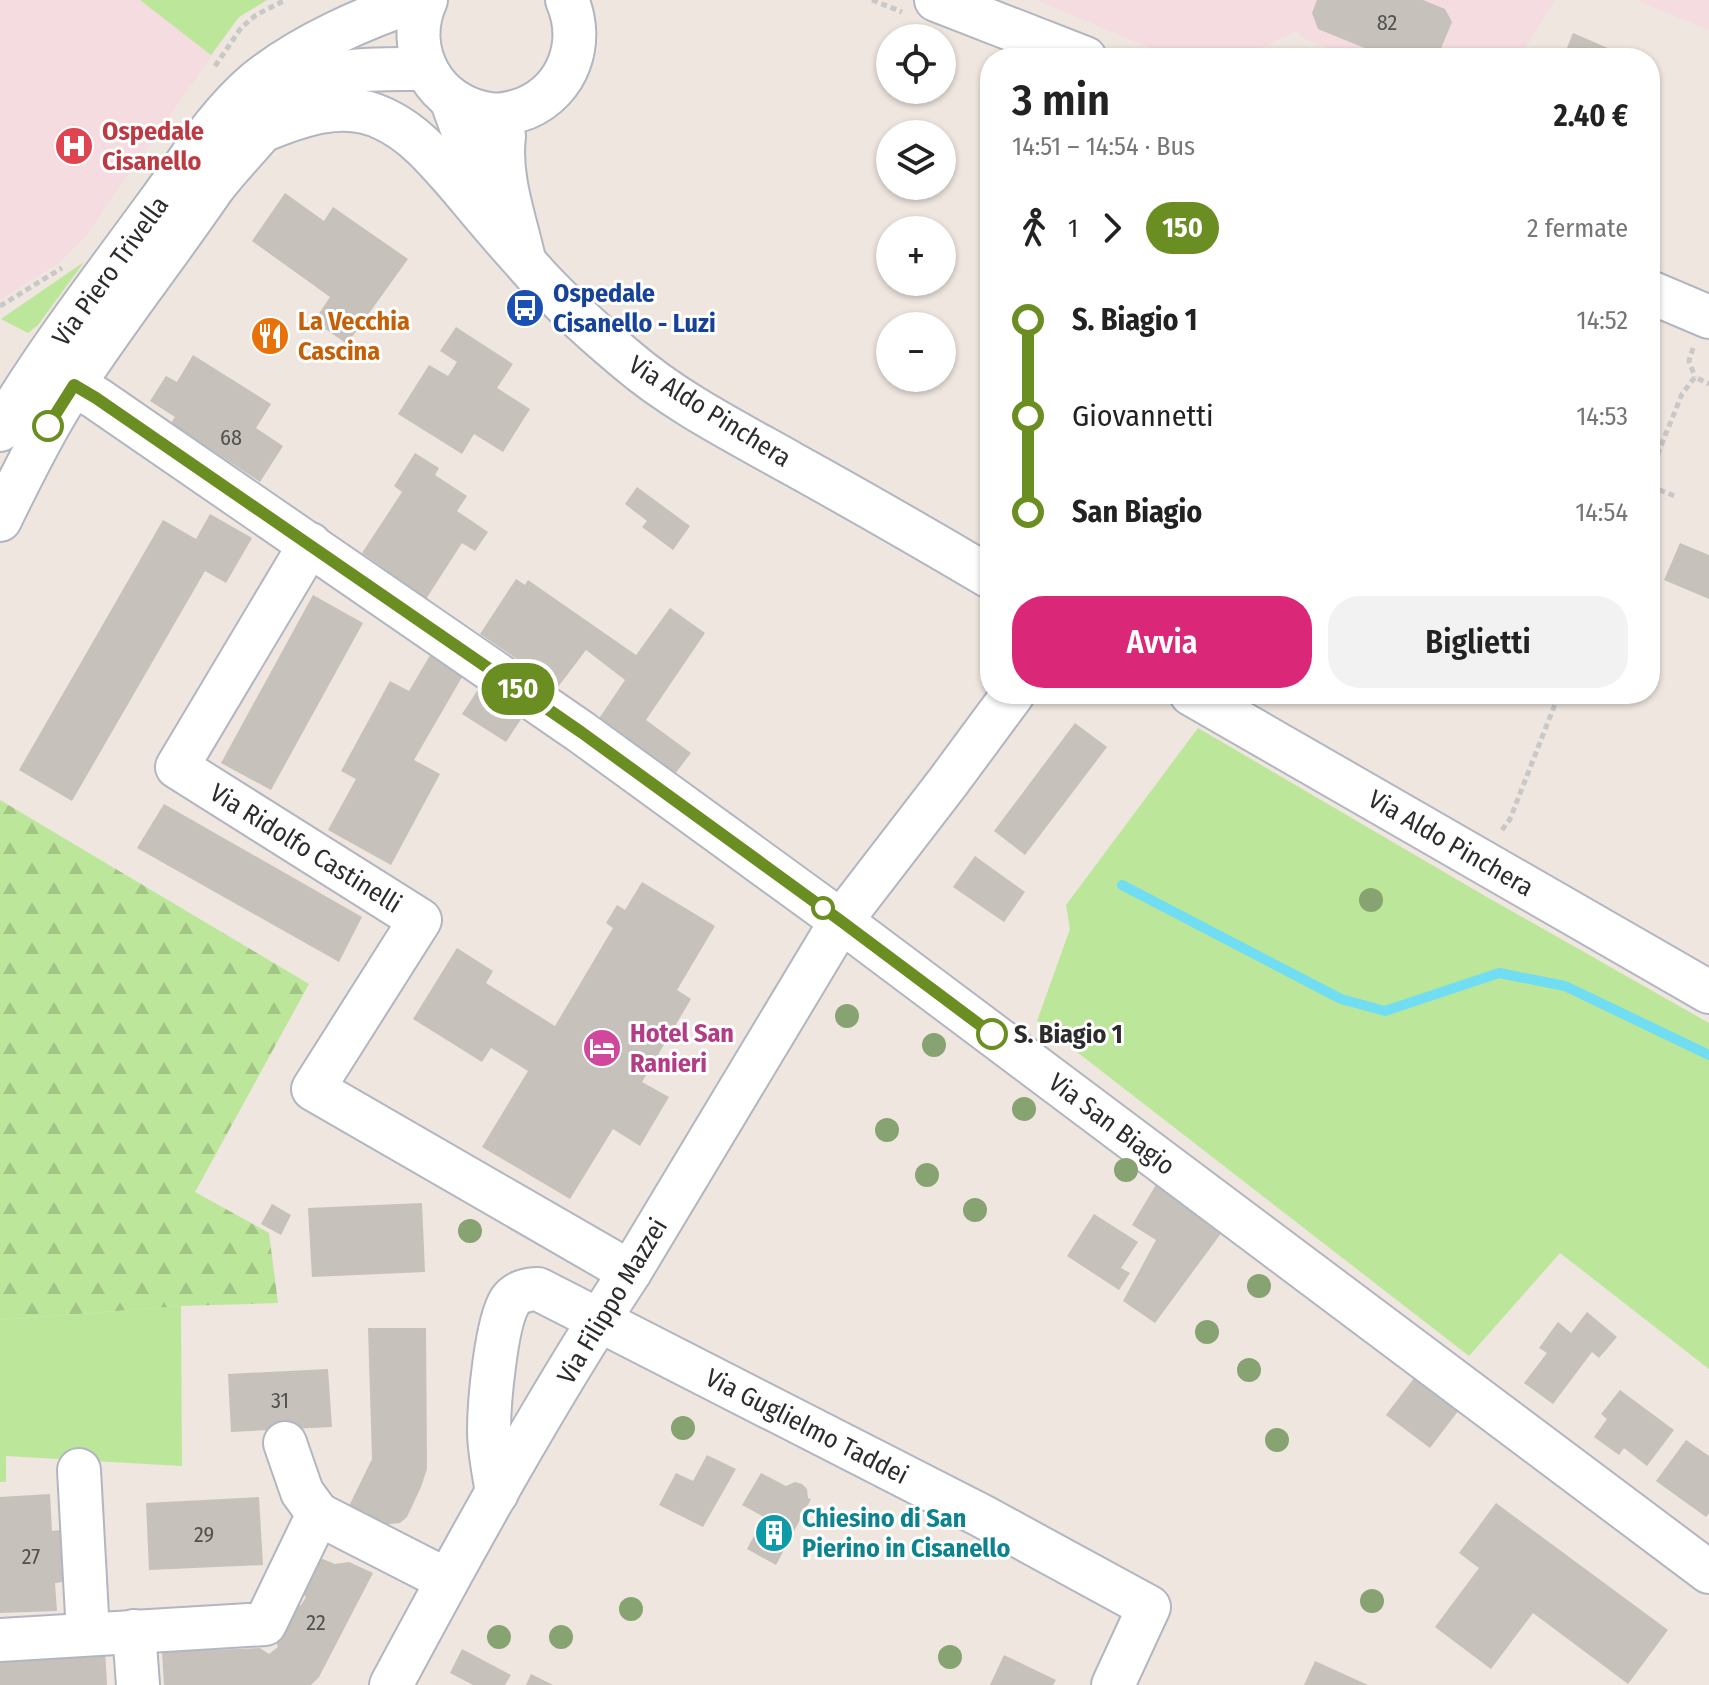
<!DOCTYPE html>
<html lang="it">
<meta charset="utf-8">
<style>
body{margin:0;font-family:"Fira Sans Condensed",sans-serif;background:#f2f2f2;color:#222;height:100vh;display:flex;flex-direction:column;font-size:30px;white-space:nowrap}
*{box-sizing:border-box;margin:0}
p{font-size:26px;color:#767676}
.icon{flex:none;width:44px;height:44px;fill:none;stroke:currentColor;stroke-width:2;stroke-linecap:round;stroke-linejoin:round}
.map{position:relative;flex:1;overflow:hidden}
.details{position:absolute;left:980px;top:48px;width:680px;height:656px;display:flex;flex-direction:column;background:#fff;border-radius:32px;box-shadow:0 2px 6px #0004}
.details>*{flex:none}
.badge{padding:0 16px;border-radius:26px;font-size:28px;line-height:52px}
.buttons{position:absolute;left:876px;top:24px;display:grid;gap:16px}
.buttons a{display:grid;place-items:center;width:80px;height:80px;border-radius:50%;background:#fff;box-shadow:0 2px 6px #0004;font-size:40px}
.map>.badge{position:absolute;translate:-50% -50%;box-shadow:0 0 0 4px #fff}
.legs{display:flex;align-items:center;gap:12px;height:88px;padding:0 32px;font-size:26px}
.legs p{margin-inline-start:auto}
.summary{display:flex;align-items:center;justify-content:space-between;height:136px;padding:0 32px}
h1{font-size:44px;font-weight:600;line-height:60px}
.button{display:flex;gap:16px;margin-top:auto;padding:16px 32px}
.button a{flex:1;height:92px;border-radius:32px;background:#db2777;color:#fff;font-size:32px;font-weight:600;line-height:92px;text-align:center}
.button a+a{background:#f2f2f2;color:#222}
ul{padding:0 32px;list-style:none}
li{display:flex;align-items:center;gap:28px;height:96px;font-size:30px}
li i{display:grid;place-items:center;width:12px;height:100%;margin:0 10px;background:currentColor}
li i::after{content:'';width:20px;height:20px;margin:-10px;border:6px solid;border-radius:50%;background:#fff}
li p{margin-inline-start:auto}
li:first-child i{background:linear-gradient(#0000 50%,currentColor 0)}
li:last-child i{background:linear-gradient(currentColor 50%,#0000 0)}
.map>svg:first-child{display:block}
</style>
<div class="map">
<svg width="1709" height="1685" viewBox="0 0 1709 1685">
<defs>
<pattern id="forest-firs" width="22" height="20" patternUnits="userSpaceOnUse" patternTransform="scale(2)"><rect width="22" height="20" fill="#bce69a"/><path d="M5 1l3.5 6h-7zM16 11l3.5 6h-7z" fill="#a2c585"/></pattern>
</defs>
<rect width="100%" height="100%" fill="#eee6df"/>
<!-- medical -->
<g fill="#f5dce0">
<path d="M0,0h267l-28,17 -155,221 -25,25 -59,37z"/>
<path d="M1037,0h518l-36,58h-46l-11,-5 -3,5h-107l-47,-19 -9,-8 -54,27h-69z"/>
<path d="M1636,0h73v30z"/>
</g>
<!-- grass -->
<g fill="#bce69a">
<path d="M140,0h127l-28,17 -28,38z"/>
<path d="M84,262l-46,63 -10,8 -27,-14z"/>
<path d="M1198,728l287,168 224,127v346l-149,-116 -91,103 -432,-335 33,-92 -4,-24z"/>
<path d="M181,1306l1,160 -176,-10v26h-6v-162z"/>
</g>
<!-- forest -->
<path fill="url(#forest-firs)" d="M0,800l309,184 -114,208 74,41 9,70 -97,3 -181,14z"/>
<g fill="none" stroke-linecap="round" stroke-linejoin="round">
<!-- stream -->
<path stroke="#70ddf2" stroke-width="10" d="M1122,885l219,114 44,12 114,-38 66,13 144,69"/>
</g>
<!-- building -->
<g fill="#c6c1ba">
<path d="M1317,0h106l22,9 7,13 -15,36h-48l-71,-29 -6,-16z"/>
<path d="M1573,33l58,25h-68z"/>
<path d="M285,193l39,28 9,-14 75,52 -61,85 -33,-23 16,-24 -78,-56z"/>
<path d="M456,327l57,37 -16,24 33,21 -27,43 -29,-18 -12,20 -64,-40 31,-49 19,11 9,-14 -17,-11z"/>
<path d="M193,355l78,49 -15,24 27,18 -23,36 -89,-59 4,-6 -25,-16 16,-25 11,6z"/>
<path d="M415,453l24,15 -4,7 32,21 -10,15 31,21 -13,19 -13,-8 -36,56 -64,-46 40,-61 -8,-6z"/>
<path d="M637,487l53,39 -17,24 -31,-23 5,-6 -22,-17z"/>
<path d="M210,514l42,24 -26,45 -21,-12 -133,230 -53,-31 144,-250 33,19z"/>
<path d="M1680,543l29,12v44l-45,-19z"/>
<path d="M516,579l9,6 3,-5 108,75 34,-47 35,25 -59,87 45,33 -17,22 -43,-33 -33,-22 27,-40 -39,-30 -28,37 -78,-53z"/>
<path d="M313,595l50,28 -92,167 -50,-27z"/>
<path d="M432,652l33,20 -51,88 26,14 -49,91 -63,-35 28,-51 -15,-8 49,-90 19,10z"/>
<path d="M481,685l44,28 -19,29 -44,-28z"/>
<path d="M1075,723l32,24 -82,108 -31,-24z"/>
<path d="M164,804l198,113 -23,45 -202,-114z"/>
<path d="M975,856l50,36 -21,30 -51,-35z"/>
<path d="M642,882l73,44 -38,64 14,9 -49,83 27,15 -29,49 -27,-17 -43,70 -88,-52 46,-76 -37,-23 -9,14 -69,-43 44,-71 36,23 -7,12 69,43 58,-98 -7,-5 11,-18 8,5z"/>
<path d="M1157,1183l68,45 -70,95 -32,-22 33,-61 -24,-15z"/>
<path d="M422,1203l3,69 -113,5 -4,-69z"/>
<path d="M272,1204l19,11 -10,20 -20,-11z"/>
<path d="M1094,1214l44,28 -17,26 9,5 -11,17 -52,-34z"/>
<path d="M1587,1312l30,25 -18,21 -7,-6 -39,52 -29,-21 23,-30 -8,-5 19,-26 13,11z"/>
<path d="M368,1328h58l1,141 -6,18 -14,30 -7,6 -19,2 -32,-19 23,-47z"/>
<path d="M328,1369l4,58 -101,5 -3,-58z"/>
<path d="M1418,1373l44,33 -32,42 -44,-33z"/>
<path d="M1620,1390l54,40 -27,36 -23,-18 -5,7 -25,-18 13,-18 -6,-5z"/>
<path d="M1686,1440l23,16v57l-3,4 -50,-36z"/>
<path d="M707,1455l29,14 -33,58 -44,-22 17,-32 17,8z"/>
<path d="M761,1473l25,13 9,-4 7,2 5,5 1,9 3,1 -35,66 -29,-16 17,-32 -22,-12z"/>
<path d="M50,1494l2,37 8,-1 3,52 -8,1 2,28 -57,2v-116z"/>
<path d="M259,1497l4,68 -114,5 -3,-67z"/>
<path d="M1496,1503l172,127 -40,54 -95,-71 -42,56 -56,-42 44,-59 -20,-15z"/>
<path d="M320,1558l15,6 14,-2 24,11 -54,104 -8,8h-147l-2,-33 98,-4 9,6 9,-7 -4,-9 19,-33h8l5,-8 -5,-5z"/>
<path d="M462,1649l49,26 -6,10h-32l-23,-12z"/>
<path d="M105,1650l2,35h-107v-29z"/>
<path d="M1004,1655l52,25 -3,5h-63z"/>
<path d="M1315,1661l53,24h-64z"/>
<path d="M531,1674l22,11h-27z"/>
</g>
<g fill="none" stroke-linecap="round" stroke-linejoin="round">
<defs>
<g id="minor">
<path d="M426,0c-23,51 9,107 64,114 12,2 25,-2 36,-6 43,-19 59,-66 41,-108"/>
<path d="M936,0l149,58"/>
<path d="M451,99l16,44 13,66"/>
<path d="M262,131c38,-16 83,-32 122,-12 30,14 51,39 72,63 22,26 44,53 67,78 31,37 67,69 104,100 49,42 109,72 164,103 67,37 133,75 199,114"/>
<path d="M504,136c-5,40 10,80 19,119"/>
<path d="M1650,292l59,25"/>
<path d="M74,385l22,13 485,334 260,189 868,651"/>
<path d="M0,430c47,-79 103,-151 157,-225 31,-42 59,-89 99,-123 44,-36 109,-65 162,-82"/>
<path d="M0,520c19,-39 38,-78 60,-114 47,-75 103,-145 153,-218 15,-20 32,-37 48,-56 24,-27 46,-54 84,-60 26,-4 54,-3 80,-3"/>
<path d="M310,544l-133,223 243,153 -107,169 317,183"/>
<path d="M1191,694l518,298"/>
<path d="M285,1443l17,49 16,22"/>
<path d="M79,1470l9,164"/>
<path d="M497,1493c-3,-20 -8,-42 -8,-62 0,-28 7,-108 21,-130 6,-9 18,-12 28,-12l444,227 167,91 -36,78"/>
<path d="M134,1631l4,54"/>
<path d="M0,1640l265,-16 53,-110 129,66"/>
<path d="M391,1685c75,-140 152,-280 239,-413l211,-351 107,-139 65,-88"/>
</g>
</defs>
<!-- minor casing -->
<use href="#minor" stroke="#b2b6c0" stroke-width="46"/>
<!-- path -->
<g stroke="#c8c8c8" stroke-width="5" stroke-dasharray="6 4" stroke-linecap="butt">
<path d="M872,0l30,12"/>
<path d="M215,66l26,-38 15,-13 29,-15"/>
<path d="M0,306l62,-38"/>
<path d="M1693,348l-4,13 6,16"/>
<path d="M1650,473l32,-79 13,-17 14,7"/>
<path d="M1650,486l27,11"/>
<path d="M1587,694l7,3"/>
<path d="M1502,830l8,-11 49,-125"/>
</g>
<!-- minor -->
<use href="#minor" stroke="#fff" stroke-width="42"/>
</g>
<!-- trees -->
<g fill="#87a372">
<circle cx="1371" cy="900" r="12"/>
<circle cx="847" cy="1016" r="12"/>
<circle cx="934" cy="1045" r="12"/>
<circle cx="1024" cy="1109" r="12"/>
<circle cx="887" cy="1130" r="12"/>
<circle cx="1126" cy="1170" r="12"/>
<circle cx="927" cy="1175" r="12"/>
<circle cx="975" cy="1210" r="12"/>
<circle cx="470" cy="1231" r="12"/>
<circle cx="1259" cy="1286" r="12"/>
<circle cx="1207" cy="1332" r="12"/>
<circle cx="1249" cy="1370" r="12"/>
<circle cx="683" cy="1428" r="12"/>
<circle cx="1277" cy="1440" r="12"/>
<circle cx="1372" cy="1601" r="12"/>
<circle cx="631" cy="1609" r="12"/>
<circle cx="499" cy="1637" r="12"/>
<circle cx="561" cy="1637" r="12"/>
<circle cx="950" cy="1657" r="12"/>
</g>
<g fill="none" stroke-linecap="round" stroke-linejoin="round">
<defs>
<path id="line-1" d="M48,426l26,-41 22,13 485,334 260,189 151,113"/>
</defs>
<!-- line-1 casing -->
<use href="#line-1" stroke="#fff" stroke-width="18"/>
<!-- line-1 -->
<use href="#line-1" stroke="#6b8e23" stroke-width="12"/>
</g>
<!-- icons -->
<defs>
<symbol id="hospital-disc" viewBox="-11 -11 22 22"><circle r="9.5" fill="#e0444e" stroke="#fff"/><path d="M-5-5h3v3.5h4V-5h3V5h-3V1.5h-4V5h-3Z" fill="#fff"/></symbol>
<symbol id="bus-disc" viewBox="-11 -11 22 22"><circle r="9.5" fill="#1a4fb4" stroke="#fff"/><path d="M-5-6H5V4H4V6H2V4H-2V6H-4V4H-5ZM-3.5-4V0h7V-4ZM-3.5 1.2v1.5H-2V1.2ZM2 1.2v1.5H3.5V1.2Z" fill="#fff"/></symbol>
<symbol id="restaurant-disc" viewBox="-11 -11 22 22"><circle r="9.5" fill="#e8710a" stroke="#fff"/><path d="M-5-6h1v4h1v-4h1v4h1v-4h1v5L-1.5 .5V6h-2V.5L-5-1ZM5-6V6H3V1.5H1.5Q1.5-4 5-6Z" fill="#fff"/></symbol>
<symbol id="hotel-disc" viewBox="-11 -11 22 22"><circle r="9.5" fill="#d1479c" stroke="#fff"/><path d="M-6-4.5h1.5V1H6V5H4.5V3h-9V5H-6ZM-4 0a1.8 1.8 0 1 1 3.6 0ZM.5 0V-2.5h3Q6-2.5 6 0Z" fill="#fff"/></symbol>
<symbol id="building-disc" viewBox="-11 -11 22 22"><circle r="9.5" fill="#0f9aa8" stroke="#fff"/><path d="M-4-6H4V6H1V3H-1V6H-4ZM-2.5-4.3h1.7v1.8h-1.7ZM.8-4.3h1.7v1.8H.8ZM-2.5-1h1.7V.8h-1.7ZM.8-1h1.7V.8H.8Z" fill="#fff"/></symbol>
</defs>
<g fill-rule="evenodd">
<use href="#hospital-disc" x="52" y="124" width="44" height="44"/>
<use href="#bus-disc" x="503" y="286" width="44" height="44"/>
<use href="#restaurant-disc" x="248" y="314" width="44" height="44"/>
<use href="#hotel-disc" x="580" y="1026" width="44" height="44"/>
<use href="#building-disc" x="752" y="1511" width="44" height="44"/>
</g>
<!-- markers -->
<g fill="#fff" stroke="#6b8e23" stroke-width="4">
<circle cx="48" cy="426" r="14"/>
<circle cx="823" cy="908" r="10"/>
<circle cx="992" cy="1034" r="14"/>
</g>
<g text-anchor="middle" stroke-width="6" stroke-linejoin="round" paint-order="stroke">
<!-- number labels -->
<g font-size="22" fill="#525150">
<text x="1387" y="30">82</text>
<text x="231" y="445">68</text>
<text x="280" y="1408">31</text>
<text x="204" y="1542">29</text>
<text x="31" y="1564">27</text>
<text x="316" y="1630">22</text>
</g>
<!-- health labels -->
<g font-size="26" font-weight="bold" fill="#be3a42" stroke="#fff" text-anchor="start">
<text x="102" y="140">Ospedale<tspan x="102" dy="30">Cisanello</tspan></text>
</g>
<!-- street labels -->
<g font-size="26" fill="#2c2c2c" stroke="#fff">
<text transform="translate(110 271) rotate(-54)" y="9">Via Piero Trivella</text>
<text transform="translate(710 411) rotate(32)" y="9">Via Aldo Pinchera</text>
<text transform="translate(1451 843) rotate(30)" y="9">Via Aldo Pinchera</text>
<text transform="translate(306 848) rotate(32)" y="9">Via Ridolfo Castinelli</text>
<text transform="translate(1112 1124) rotate(37)" y="9">Via San Biagio</text>
<text transform="translate(612 1301) rotate(-59)" y="9">Via Filippo Mazzei</text>
<text transform="translate(807 1426) rotate(27)" y="9">Via Guglielmo Taddei</text>
</g>
<!-- transit labels -->
<g font-size="26" font-weight="bold" fill="#164399" stroke="#fff" text-anchor="start">
<text x="553" y="302">Ospedale<tspan x="553" dy="30">Cisanello - Luzi</tspan></text>
</g>
<!-- food labels -->
<g font-size="26" font-weight="bold" fill="#c56008" stroke="#fff" text-anchor="start">
<text x="298" y="330">La Vecchia<tspan x="298" dy="30">Cascina</tspan></text>
</g>
<!-- hotel labels -->
<g font-size="26" font-weight="bold" fill="#b23c85" stroke="#fff" text-anchor="start">
<text x="630" y="1042">Hotel San<tspan x="630" dy="30">Ranieri</tspan></text>
</g>
<!-- stop labels -->
<g font-size="26" font-weight="bold" fill="#2c2c2c" stroke="#fff" text-anchor="start">
<text x="1014" y="1043">S. Biagio 1</text>
</g>
<!-- culture labels -->
<g font-size="26" font-weight="bold" fill="#0d838f" stroke="#fff" text-anchor="start">
<text x="802" y="1527">Chiesino di San<tspan x="802" dy="30">Pierino in Cisanello</tspan></text>
</g>
</g>
</svg>
<div class="buttons">
<a><svg class="icon" aria-label="locate" viewBox="0 0 24 24"><circle cx="12" cy="12" r="6"/><path d="M12 2v4M12 18v4M2 12h4M18 12h4"/></svg></a>
<a><svg class="icon" aria-label="layers" viewBox="0 0 24 24"><path d="M12 4l9 5-9 5-9-5zM3 14l9 5 9-5"/></svg></a>
<a>+</a>
<a>−</a>
</div>
<b class="badge" style="left:518px;top:689px;background:#6b8e23;color:#fff">150</b>
<section class="details">
<div class="summary"><div><h1>3 min</h1><p>14:51 – 14:54 · Bus</p></div><b>2.40 €</b></div>
<div class="legs"><svg class="icon" aria-label="walk" viewBox="0 0 24 24"><circle cx="13" cy="4" r="2"/><path d="M13 8l-2 6 4 7M11 14l-3 7M7 12l3-4h3l4 4"/></svg>1<svg class="icon" aria-label="forward" viewBox="0 0 24 24"><path d="M9 5l7 7-7 7"/></svg><b class="badge" style="background:#6b8e23;color:#fff">150</b><p>2 fermate</p></div>
<ul>
<li><i style="color:#6b8e23"></i><b>S. Biagio 1</b><p>14:52</p></li>
<li><i style="color:#6b8e23"></i><span>Giovannetti</span><p>14:53</p></li>
<li><i style="color:#6b8e23"></i><b>San Biagio</b><p>14:54</p></li>
</ul>
<div class="button"><a>Avvia</a><a>Biglietti</a></div>
</section>
</div>
